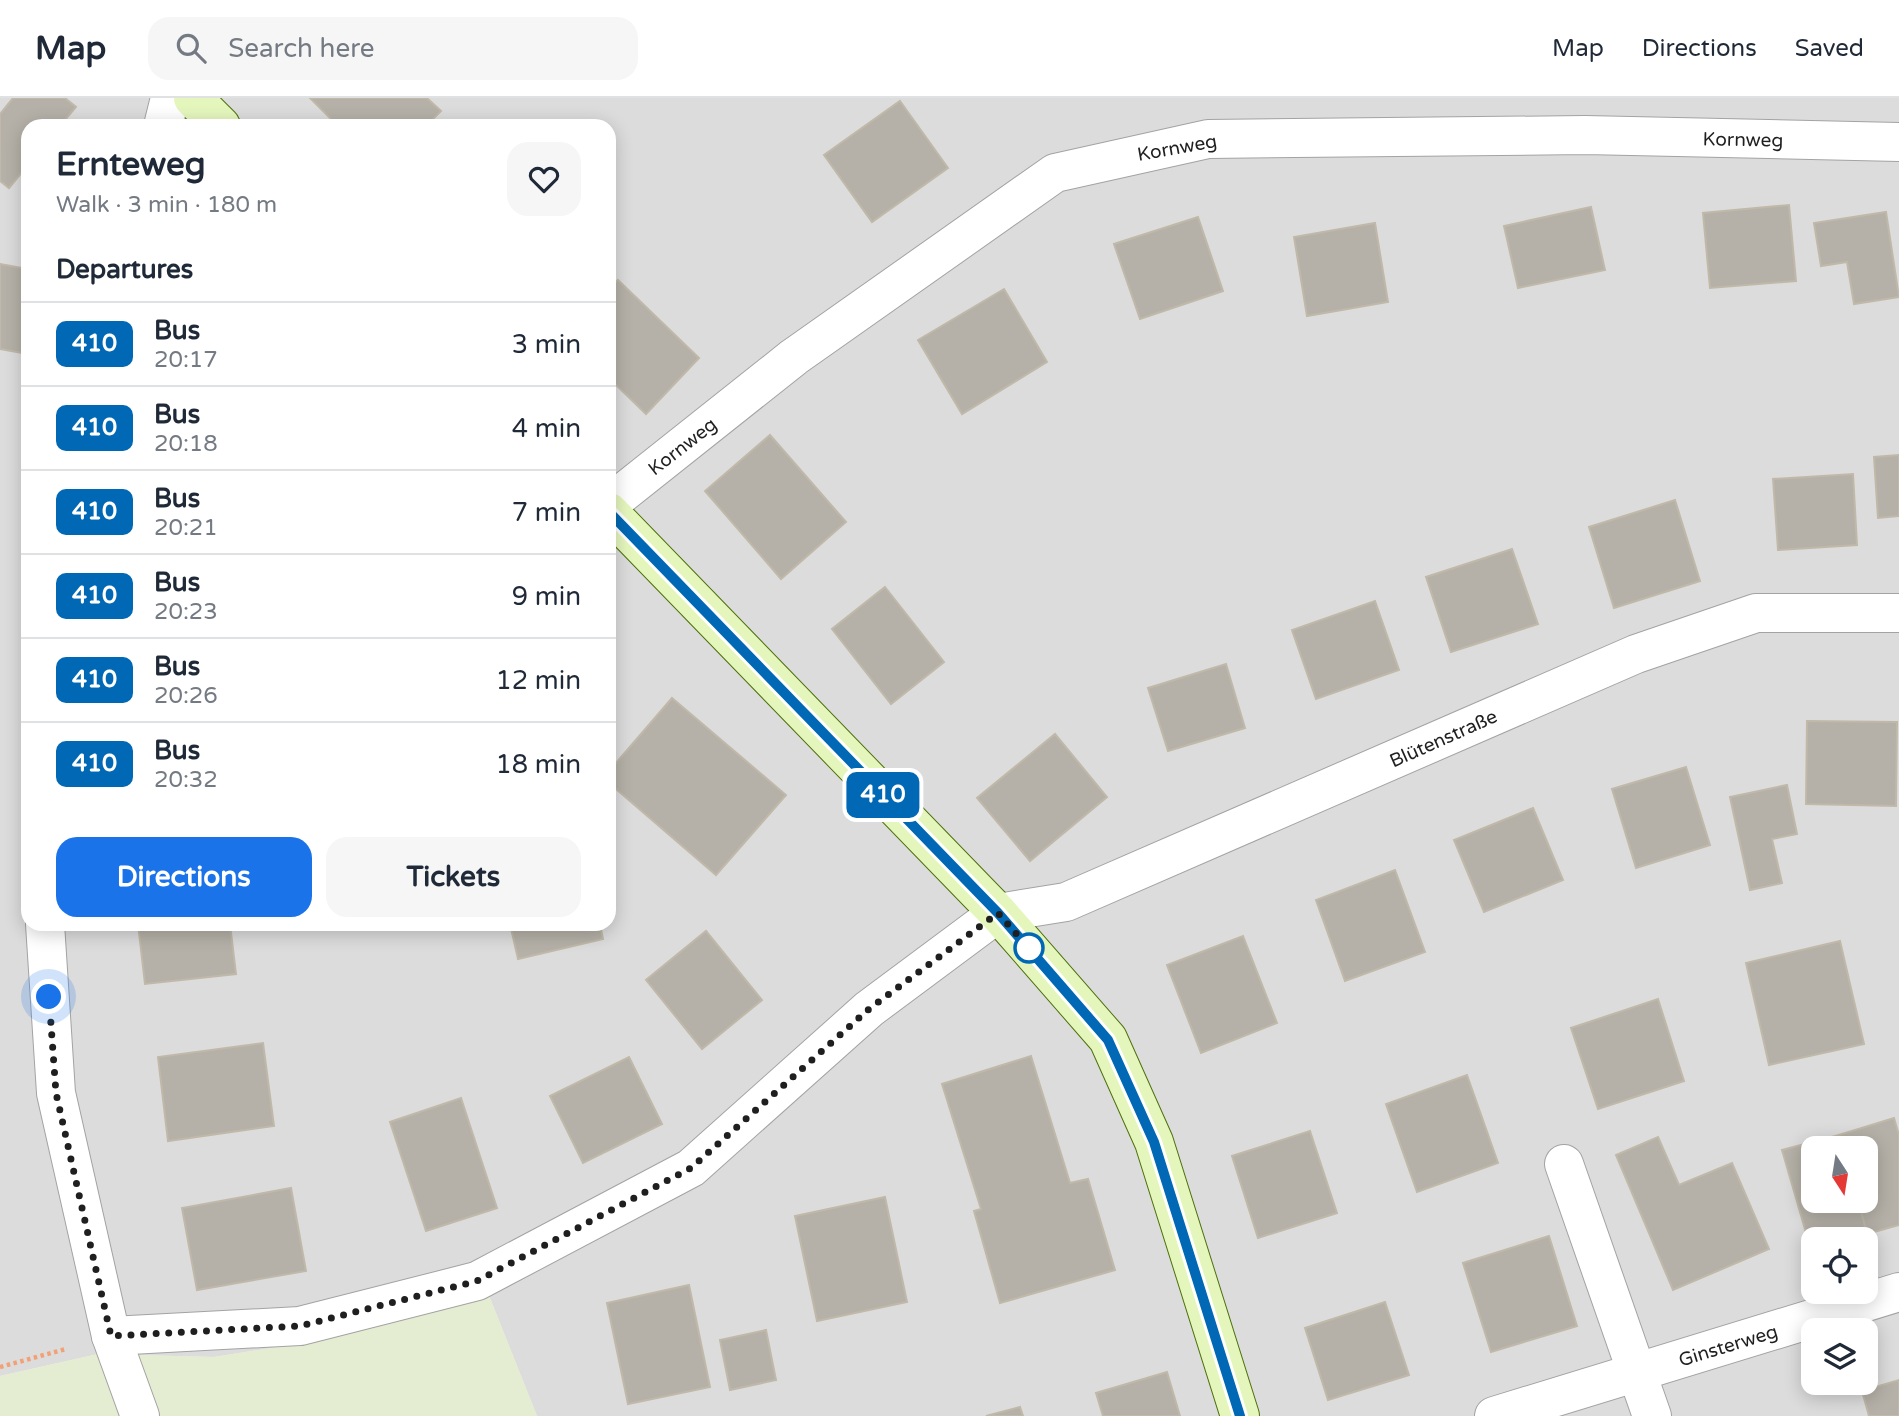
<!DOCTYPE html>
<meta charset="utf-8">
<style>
body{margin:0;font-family:"Varela Round",sans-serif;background:#f6f6f7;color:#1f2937;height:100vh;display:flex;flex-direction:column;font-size:26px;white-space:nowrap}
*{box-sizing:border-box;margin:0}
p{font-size:23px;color:#747a83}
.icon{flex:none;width:38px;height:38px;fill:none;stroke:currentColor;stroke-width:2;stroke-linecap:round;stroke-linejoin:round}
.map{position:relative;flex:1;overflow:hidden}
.details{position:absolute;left:21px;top:21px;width:595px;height:812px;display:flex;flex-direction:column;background:#fff;border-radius:21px;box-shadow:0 4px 18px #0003}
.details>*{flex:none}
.badge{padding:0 14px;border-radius:10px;font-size:24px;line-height:46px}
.needle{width:46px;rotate:168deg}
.tools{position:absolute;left:1801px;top:1038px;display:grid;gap:14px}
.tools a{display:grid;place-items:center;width:77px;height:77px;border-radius:14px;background:#fff;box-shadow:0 4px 18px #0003;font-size:35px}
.you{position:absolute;width:35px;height:35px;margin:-18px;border:5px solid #fff;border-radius:50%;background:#1a73e8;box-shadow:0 0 0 10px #1a73e833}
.map>.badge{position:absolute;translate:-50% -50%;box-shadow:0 0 0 4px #fff}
h2{padding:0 35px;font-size:26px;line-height:63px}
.round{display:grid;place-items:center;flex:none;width:74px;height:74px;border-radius:21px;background:#f6f6f7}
.head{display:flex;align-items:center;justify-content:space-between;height:119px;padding:0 35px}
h1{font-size:33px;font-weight:800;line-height:52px}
.action{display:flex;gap:14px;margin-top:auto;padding:14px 35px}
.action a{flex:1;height:80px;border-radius:21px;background:#1a73e8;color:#fff;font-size:28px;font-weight:800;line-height:80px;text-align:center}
.action a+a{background:#f6f6f7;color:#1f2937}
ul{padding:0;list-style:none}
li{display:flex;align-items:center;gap:21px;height:84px;padding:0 35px;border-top:2px solid #e0e1e3}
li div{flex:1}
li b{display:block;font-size:26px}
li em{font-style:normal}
li .badge{min-width:77px;font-weight:700;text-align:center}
header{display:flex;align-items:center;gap:42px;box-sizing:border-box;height:98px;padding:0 35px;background:#fff;border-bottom:2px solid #e0e1e3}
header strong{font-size:33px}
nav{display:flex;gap:38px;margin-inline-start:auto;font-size:24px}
.search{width:490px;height:63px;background:#f6f6f7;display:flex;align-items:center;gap:18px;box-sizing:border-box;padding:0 24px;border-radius:21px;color:#747a83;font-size:26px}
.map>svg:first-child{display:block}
</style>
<header>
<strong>Map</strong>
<div class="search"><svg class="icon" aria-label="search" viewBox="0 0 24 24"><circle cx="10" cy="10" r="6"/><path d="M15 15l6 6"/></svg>Search here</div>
<nav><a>Map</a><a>Directions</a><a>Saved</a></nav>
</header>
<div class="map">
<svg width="1899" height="1318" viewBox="0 0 1899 1318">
<rect width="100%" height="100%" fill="#efeee6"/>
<!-- residential -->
<path fill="#dddcdc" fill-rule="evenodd" d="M0,0h1899v1318h-1362l-49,-123 -173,48 -101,16 -116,-3 -98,22zM28,28h581v798h-581zM1813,1050h53v52h-53zM1813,1141h53v53h-53zM1813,1232h53v52h-53z"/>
<!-- farmland -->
<path fill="#e4edd2" d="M488,1195l49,123h-537v-40l98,-22 116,3 101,-16z"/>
<!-- building -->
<g fill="#b5b1a8" stroke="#c0b9a9" stroke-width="2">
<path d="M13,0h52l11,9 -16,19h-32v39l-19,23 -9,-7v-67z"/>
<path d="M310,0h117l14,13 -15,15h-88z"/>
<path d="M900,3l48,67 -76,54 -48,-67z"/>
<path d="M1789,107l7,76 -86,7 -7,-75z"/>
<path d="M1591,109l14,63 -87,18 -14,-62z"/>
<path d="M1886,114l13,85 -45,7 -7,-42 -26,4 -7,-43z"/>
<path d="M1198,119l25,74 -83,28 -26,-75z"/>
<path d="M1375,125l13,79 -81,14 -13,-79z"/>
<path d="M0,166l28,5v85l-28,-5z"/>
<path d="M618,182l81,78 -53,56 -37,-36v-89z"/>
<path d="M1004,191l43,73 -85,52 -44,-74z"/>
<path d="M770,337l76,87 -65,57 -76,-88z"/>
<path d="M1899,357v61l-21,2 -4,-61z"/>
<path d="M1853,376l4,71 -79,5 -5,-71z"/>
<path d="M1675,402l25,81 -86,27 -25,-81z"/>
<path d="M1512,451l26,75 -87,28 -25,-75z"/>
<path d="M885,489l59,75 -53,42 -59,-75z"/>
<path d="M1375,503l24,69 -83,29 -24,-69z"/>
<path d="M1226,566l19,64 -77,23 -20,-63z"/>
<path d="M672,600l114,97 -70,80 -107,-92v-12z"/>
<path d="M1807,623l90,1 -1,84 -90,-2z"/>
<path d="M1055,636l52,63 -77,64 -53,-63z"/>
<path d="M1686,669l24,78 -74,23 -24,-79z"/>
<path d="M1787,687l10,49 -25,5 10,44 -32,7 -20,-93z"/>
<path d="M1533,710l30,72 -79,32 -30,-72z"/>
<path d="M1395,772l30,82 -80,29 -29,-81z"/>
<path d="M138,826h92l6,50 -91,10z"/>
<path d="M510,826h90l3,15 -85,20z"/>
<path d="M706,833l56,69 -60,49 -56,-69z"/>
<path d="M1243,838l34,87 -76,30 -34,-88z"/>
<path d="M1840,843l24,103 -95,21 -23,-102z"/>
<path d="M1658,901l26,82 -86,28 -27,-81z"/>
<path d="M263,945l11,83 -106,15 -10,-84z"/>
<path d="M1031,958l39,127 18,-4 27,91 -115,33 -26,-92 7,-2 -39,-125z"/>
<path d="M629,959l33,67 -79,39 -33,-67z"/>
<path d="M1467,977l31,88 -81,29 -31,-88z"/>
<path d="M461,1000l36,110 -71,23 -36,-109z"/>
<path d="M1894,1020l5,17v90l-32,9 -9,-34h8v-52h-24l-3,-13z"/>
<path d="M1310,1033l27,82 -79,25 -26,-82z"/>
<path d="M1839,1037l3,13h-29v52h45l9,34 -17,5h-37l-2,11 -29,-100z"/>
<path d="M1658,1039l21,48 53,-22 37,86 -96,41 -57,-135z"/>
<path d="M291,1090l15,83 -109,19 -15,-82z"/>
<path d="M885,1099l22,105 -90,19 -22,-105z"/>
<path d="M1549,1138l28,90 -86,26 -28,-89z"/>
<path d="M689,1187l21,102 -82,17 -21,-101z"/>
<path d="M1385,1204l24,73 -81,25 -23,-72z"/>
<path d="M766,1232l10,50 -46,10 -10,-50z"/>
<path d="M1167,1274l13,44h-77l-7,-23z"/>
<path d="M1899,1282v36h-30l-7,-25z"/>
<path d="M1020,1309l3,9h-37z"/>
</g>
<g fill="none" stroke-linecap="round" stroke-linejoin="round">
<defs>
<g id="street">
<path d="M163,28l7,-28"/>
<path d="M609,406l185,-147 261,-184 153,-34 377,-4 314,7"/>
<path d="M45,826l11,169 55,243 29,80"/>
<path d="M1564,1066l88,252"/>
<path d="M111,1238l189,-10 177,-45 214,-113 178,-159 129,-96 68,-11 570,-248 120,-41h143"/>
<path d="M1494,1318l405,-124"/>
</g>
<g id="secondary">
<path d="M193,0l28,28"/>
<path d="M609,414l389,401 110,126 46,103 86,274"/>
</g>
</defs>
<!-- street casing -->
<use href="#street" stroke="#a3a3a3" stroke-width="40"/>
<!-- secondary casing -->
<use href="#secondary" stroke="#4c710b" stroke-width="40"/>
<!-- path -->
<path stroke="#f2a174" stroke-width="4.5" stroke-dasharray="3.5 3.5" stroke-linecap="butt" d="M0,1269l66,-18"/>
<!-- street -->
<use href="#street" stroke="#fff" stroke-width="38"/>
<!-- secondary -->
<use href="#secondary" stroke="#e5f6bd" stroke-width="38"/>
</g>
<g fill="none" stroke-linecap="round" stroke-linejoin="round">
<defs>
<path id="line" d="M609,414l389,401 110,127 46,102 86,274"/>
</defs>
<!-- line casing -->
<use href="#line" stroke="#fff" stroke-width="16"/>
<!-- line -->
<use href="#line" stroke="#0068b4" stroke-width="10"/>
<!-- walk -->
<path stroke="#1f1f1f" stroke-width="7" stroke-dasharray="0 12.6" d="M49,899l7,96 55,243 189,-10 177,-45 214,-113 178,-159 129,-96 31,35"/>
</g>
<!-- markers -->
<circle fill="#fff" stroke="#0068b4" stroke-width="3.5" cx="1029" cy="850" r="14"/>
<g text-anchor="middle" stroke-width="7" stroke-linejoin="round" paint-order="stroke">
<!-- street labels -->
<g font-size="19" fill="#1f1f1f" stroke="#fff">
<text transform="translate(1743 41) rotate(1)" y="7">Kornweg</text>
<text transform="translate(1177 49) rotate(-10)" y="7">Kornweg</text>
<text transform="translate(682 348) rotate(-38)" y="7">Kornweg</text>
<text transform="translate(1443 640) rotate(-24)" y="7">Blütenstraße</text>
<text transform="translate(1728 1247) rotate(-17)" y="7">Ginsterweg</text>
</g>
</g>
</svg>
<div class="tools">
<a><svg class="needle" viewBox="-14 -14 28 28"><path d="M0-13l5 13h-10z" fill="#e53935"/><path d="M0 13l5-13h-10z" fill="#747a83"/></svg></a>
<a><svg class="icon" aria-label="locate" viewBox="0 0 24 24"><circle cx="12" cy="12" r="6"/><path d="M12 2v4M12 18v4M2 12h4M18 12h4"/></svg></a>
<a><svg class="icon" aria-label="layers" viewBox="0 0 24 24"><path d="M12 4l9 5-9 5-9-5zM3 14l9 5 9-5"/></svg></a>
</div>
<div class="you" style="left:49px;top:899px"></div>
<b class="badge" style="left:883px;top:697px;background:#0068b4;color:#fff">410</b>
<section class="details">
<div class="head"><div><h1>Ernteweg</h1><p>Walk · 3 min · 180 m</p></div><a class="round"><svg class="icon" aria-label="heart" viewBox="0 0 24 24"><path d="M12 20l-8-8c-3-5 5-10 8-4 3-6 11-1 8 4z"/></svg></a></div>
<h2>Departures</h2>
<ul>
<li><span class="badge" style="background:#0068b4;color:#fff">410</span><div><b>Bus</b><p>20:17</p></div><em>3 min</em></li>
<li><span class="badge" style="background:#0068b4;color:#fff">410</span><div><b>Bus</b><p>20:18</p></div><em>4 min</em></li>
<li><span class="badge" style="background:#0068b4;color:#fff">410</span><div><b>Bus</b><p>20:21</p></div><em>7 min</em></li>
<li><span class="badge" style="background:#0068b4;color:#fff">410</span><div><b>Bus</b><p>20:23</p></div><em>9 min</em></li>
<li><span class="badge" style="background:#0068b4;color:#fff">410</span><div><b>Bus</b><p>20:26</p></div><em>12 min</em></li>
<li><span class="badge" style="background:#0068b4;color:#fff">410</span><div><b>Bus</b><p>20:32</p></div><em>18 min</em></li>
</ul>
<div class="action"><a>Directions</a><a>Tickets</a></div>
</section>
</div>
